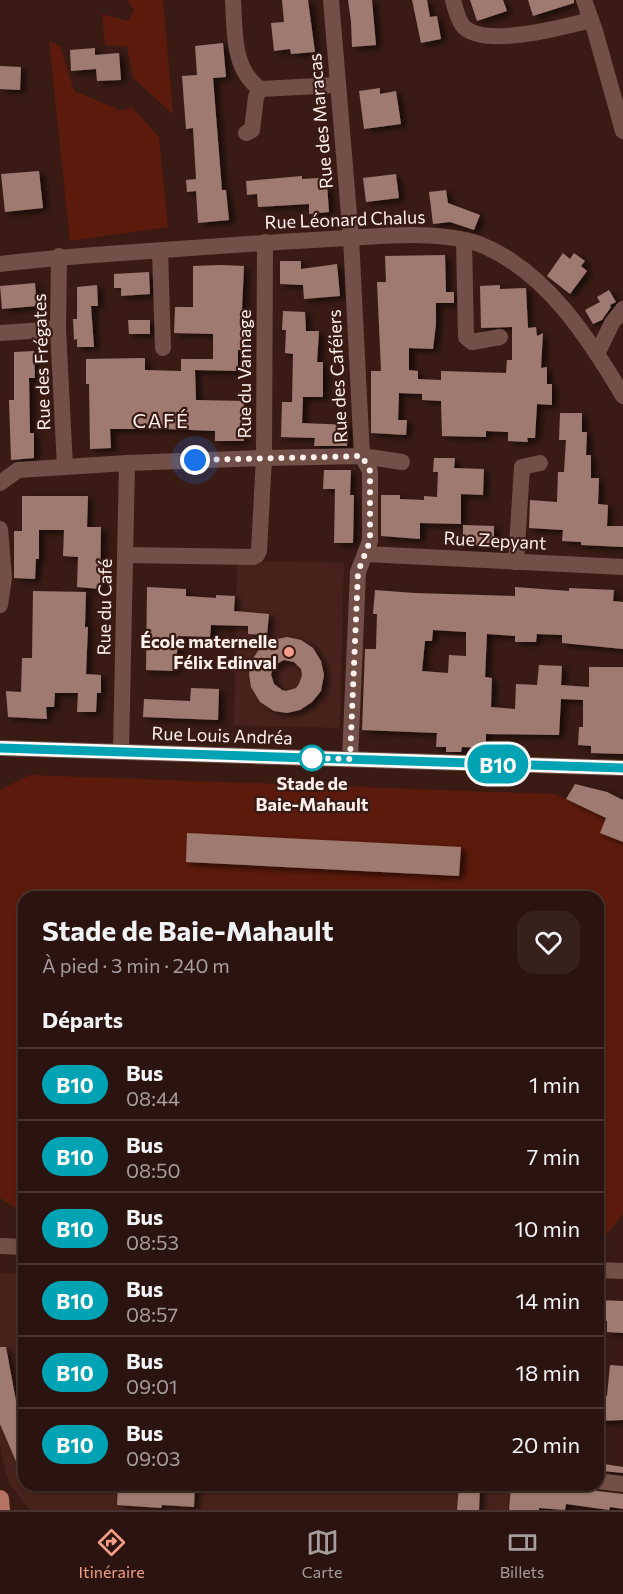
<!DOCTYPE html>
<html lang="fr">
<meta charset="utf-8">
<style>
body{margin:0;font-family:Commissioner,sans-serif;background:#37211d;color:#f1f3f6;height:100vh;display:flex;flex-direction:column;font-size:22px;white-space:nowrap}
*{box-sizing:border-box;margin:0}
p{font-size:20px;color:#a69e9e}
.icon{flex:none;width:33px;height:33px;fill:none;stroke:currentColor;stroke-width:2;stroke-linecap:round;stroke-linejoin:round}
.map{position:relative;flex:1;overflow:hidden}
.panel{position:absolute;left:18px;top:891px;width:586px;height:600px;display:flex;flex-direction:column;background:#2b140f;border-radius:18px;box-shadow:0 2px 4px #0004,0 0 0 2px #47332f}
.panel>*{flex:none}
.badge{padding:0 12px;border-radius:20px;font-size:21px;line-height:39px}
.you{position:absolute;width:30px;height:30px;margin:-15px;border:4px solid #fff;border-radius:50%;background:#1a73e8;box-shadow:0 0 0 9px #1a73e833}
.map>.badge{position:absolute;translate:-50% -50%;box-shadow:0 0 0 3px #fff}
h2{padding:0 24px;font-size:22px;line-height:54px}
.round{display:grid;place-items:center;flex:none;width:63px;height:63px;border-radius:18px;background:#37211d}
.head{display:flex;align-items:center;justify-content:space-between;height:102px;padding:0 24px}
h1{font-size:28px;font-weight:700;line-height:45px}
ul{padding:0;list-style:none}
li{display:flex;align-items:center;gap:18px;height:72px;padding:0 24px;border-top:2px solid #47332f}
li div{flex:1}
li b{display:block;font-size:22px}
li em{font-style:normal}
li .badge{min-width:66px;font-weight:700;text-align:center}
.tab-bar{display:flex;justify-content:space-around;align-items:center;height:84px;border-top:2px solid #47332f;background:#2b140f;font-size:16px;color:#a69e9e}
.tab-bar a{display:grid;justify-items:center;gap:3px}
.tab-bar .active{color:#f49e89}
.map>svg:first-child{display:block}
</style>
<div class="map">
<svg width="623" height="1510" viewBox="0 0 623 1510">
<defs>
<filter id="shadow"><feDropShadow dx="5" dy="3" stdDeviation="3" flood-color="#0009"/></filter>
</defs>
<rect width="100%" height="100%" fill="#391b14"/>
<!-- built -->
<g fill="#47221a">
<path d="M237,561l107,2 -4,165 -106,-3z"/>
<path d="M0,1273l24,1v211h486l-2,25h-478l-19,-24 -6,-16 -5,-24z"/>
</g>
<!-- green -->
<g fill="#5b1a0b">
<path d="M127,0h36l10,114 -40,-36 -6,-32 -22,-1 -3,-31 26,7 6,-11z"/>
<path d="M49,41l11,5 14,45 48,20 10,-4 27,30 9,90 -98,14z"/>
<path d="M30,775l524,19 69,32v388l-24,30 -1,-347h-574v316l-24,-15v-408z"/>
</g>
<!-- building -->
<g fill="#9f7a71" fill-rule="evenodd" filter="url(#shadow)">
<path d="M282,0h26l7,52 -24,2 -1,-5 -16,2 -3,-28 13,-1z"/>
<path d="M348,0h24l4,45 -24,2 -1,-25z"/>
<path d="M412,0h15l3,17 7,-1 4,23 -20,4z"/>
<path d="M470,0h33l4,11 -30,10z"/>
<path d="M528,0h46v3l-41,13z"/>
<path d="M223,43l3,34 -13,1 9,112h4l3,30 -31,3 -2,-32 -9,1 -1,-12 10,-1 -3,-51 -7,1 -4,-53 15,-1 -2,-29z"/>
<path d="M95,48v7l24,-2 2,27 -24,1 -1,-12 -25,2 -1,-21z"/>
<path d="M0,66l21,1 -1,23 -20,-1z"/>
<path d="M380,88v6l16,-3 5,33 -37,5 -5,-38z"/>
<path d="M39,171l4,37 -38,4 -4,-38z"/>
<path d="M396,174l3,24 -33,4 -3,-24z"/>
<path d="M302,176v3l18,-1 1,7 6,-1 2,28 -20,2v-10l-51,3 -1,-13 -10,1 -1,-14z"/>
<path d="M446,190l2,13 32,12 -6,15 -24,-8 -17,2 -4,-32z"/>
<path d="M563,253l7,6 4,-6 11,8 -4,5 6,5 -17,23 -23,-18z"/>
<path d="M445,255l1,37h8v11h-18v21l-3,25 -24,-1v22l9,1v8l23,1v-9l65,2 1,-13h5v-33l-31,1 -1,-42 20,-1v4l26,-1 2,40 8,-1 1,9 6,-3 -2,35 6,-1v17h5v21l-15,-1 -2,34h-8l1,4 -20,-1v-9l-22,-1v6l-44,-1 -1,-35 -19,-1v-6l-23,-1 -1,27h9l-1,15 -35,-2v-62h10l-4,-89h9l-1,-26z"/>
<path d="M280,261h21v8l36,-5 3,32 -36,3 -1,-14 -23,-1z"/>
<path d="M221,265l23,1 -2,43h2l1,41h-7v21l-43,-1 1,30 48,1v40h-29v-10l-73,-3v1h-32l1,19 -21,1 -1,-65h-3v-25l59,-1v12l36,1v-12h32v-25l-39,-1 1,-26h18v-41z"/>
<path d="M149,272l1,22 -29,2v-8h-7v-14z"/>
<path d="M35,283l2,23 -35,3 -2,-23z"/>
<path d="M97,285l1,21h-7l3,41h-17v-8l-3,1 -1,-21h4v-32z"/>
<path d="M609,290l7,12 -6,3 1,2 -9,13 -9,4 -8,-14 15,-8 -3,-5z"/>
<path d="M283,311l22,1 1,19h13l-2,31h6v35h-20l-1,26 46,2 -1,21h-33l1,-8 -34,-1 1,-35h10l1,-48 -8,-1 1,-23h-4z"/>
<path d="M128,320h22v14h-21z"/>
<path d="M34,351l1,27h-6l1,55h4v25l-23,2 -2,-60h5v-48z"/>
<path d="M560,413h22v19h5l-1,23h5v23h8l-1,26 10,1 -1,21h16v21l-42,-2v-3l-19,-1 1,-11 -34,-2 1,-28 27,2 1,-30h6l2,-32h-7z"/>
<path d="M434,458h21l-1,10 30,1 -1,26 -22,-1v30l-41,-1v16l-39,-3v-41h19v4l24,1v-4l13,1 1,-25h-5z"/>
<path d="M324,470h27l-1,25h4l-1,48h-19l1,-54h-12z"/>
<path d="M22,496h66l-1,31h14l-1,62 -23,-2 1,-30 -15,-1 1,-26h-25v29h-3l-1,20 -21,-1v-47h8z"/>
<path d="M463,525l31,1v20l-31,-1z"/>
<path d="M147,587l39,2v7l30,2v-3l19,1 -1,15 35,3 -2,21 -19,-1v-8l-37,-1 -1,12 -32,-1 -2,35 -30,-1z"/>
<path d="M515,587l54,4v-3l45,2 -1,11 10,1v47l-61,-6v-8l-25,-1 -1,8h-21v-6l-28,-2 -2,43 7,1 -1,29 24,2 1,-25 21,1 2,-20 23,1 -1,19 28,2v-20h34v87l-32,-1v-7l-13,-1 1,-18h4v-27l-22,-1 -2,36 -73,-1v14l-24,-1 -1,5h-15v-5h-10l1,-14 -75,-3 3,-81h11l1,-35h-4l2,-24 39,3 101,3zM433,630l33,2v24l-17,-1 -1,18 -26,-2 3,-30h7z"/>
<path d="M33,591l53,1 -1,33v2h3l-2,47 15,1v18h-4l-1,19h-19l1,-19h-23l-1,14h-8l1,12 -39,-2 -2,-26 15,1 1,-34h10z"/>
<path d="M287,637l14,3 12,8 8,13 3,14 -3,16 -9,11 -12,8 -13,3 -13,-2 -14,-9 -9,-15 -2,-13 3,-14 12,-18zM284,660l10,2 7,7 1,6 -3,9 -3,4 -10,3 -4,-1 -8,-6 -3,-10 4,-9z"/>
<path d="M191,688l28,1 -1,31 -75,-3 1,-18 46,2z"/>
<path d="M575,784l32,8 16,8v42l-23,-9 6,-15 -40,-19z"/>
<path d="M187,833l274,14 -2,29 -273,-14z"/>
<path d="M598,1300l25,1v32l-16,-1v-11h-9z"/>
<path d="M0,1347h6l13,70 5,-2v65l-24,-56z"/>
<path d="M610,1365l13,1v54l-25,1v-25h9z"/>
<path d="M604,1464l19,3v6l-20,-2z"/>
<path d="M118,1485h77l-1,22 -32,-2 -1,3 -44,-3z"/>
<path d="M459,1485h21l-1,25h-22z"/>
<path d="M511,1485l78,1 8,5 26,3v15l-13,-2 -1,3 -43,-6 -1,6 -26,-2v2h-30z"/>
</g>
<g fill="none" stroke-linecap="round" stroke-linejoin="round">
<!-- minor -->
<g stroke="#735047" stroke-width="16">
<path d="M233,0c2,31 -1,69 27,89l78,-4"/>
<path d="M331,0l20,238 11,218 8,15v70l-12,31 -8,187"/>
<path d="M453,0c2,8 5,20 10,26 21,23 101,1 128,-6"/>
<path d="M584,0l11,31 28,100"/>
<path d="M246,133l6,-3 4,-33 4,-8"/>
<path d="M464,240l2,97 6,5 28,-5"/>
<path d="M160,251l3,97"/>
<path d="M59,256l-1,73 7,138"/>
<path d="M0,264c54,-7 108,-10 163,-14 56,-4 111,-8 167,-11 43,-2 109,-10 149,5 65,25 110,94 144,152"/>
<path d="M0,333l58,-4"/>
<path d="M597,354l15,-31 11,-14"/>
<path d="M0,483l18,-13 109,-7 137,-5 98,-2 40,6"/>
<path d="M0,529l4,49 -4,27"/>
<path d="M366,554l257,13"/>
<path d="M126,555l127,2 4,-2 2,-4 5,-93 1,-216"/>
<path d="M516,562l6,-95 18,-4"/>
<path d="M0,748l623,20"/>
<path d="M121,752l6,-289"/>
<path d="M0,1246l24,1"/>
<path d="M598,1270l25,1"/>
<path d="M598,1481l25,3"/>
</g>
<!-- major -->
<path stroke="#b67262" stroke-width="18" d="M0,1499l1,11"/>
</g>
<g fill="none" stroke-linecap="round" stroke-linejoin="round">
<defs>
<path id="line" d="M0,748l623,20"/>
</defs>
<!-- line casing -->
<use href="#line" stroke="#fff" stroke-width="14"/>
<!-- line -->
<use href="#line" stroke="#00a3b4" stroke-width="9"/>
<!-- walk -->
<path stroke="#fff2ee" stroke-width="6" stroke-dasharray="0 10.8" d="M195,460l167,-4 8,15v70l-12,31 -8,187 -46,-1h8"/>
</g>
<!-- markers -->
<circle fill="#f49e89" stroke="#391b14" stroke-width="2" cx="289" cy="652" r="6"/>
<circle fill="#fff" stroke="#00a3b4" stroke-width="3" cx="312" cy="758" r="12"/>
<g text-anchor="middle" stroke-width="4.5" stroke-linejoin="round" paint-order="stroke">
<!-- street labels -->
<g font-size="18" fill="#fff2ee" stroke="#391b14">
<text transform="translate(321 121) rotate(-95)" y="6">Rue des Maracas</text>
<text transform="translate(345 220) rotate(-2)" y="6">Rue Léonard Chalus</text>
<text transform="translate(42 362) rotate(-92)" y="6">Rue des Frégates</text>
<text transform="translate(245 374) rotate(-90)" y="6">Rue du Vannage</text>
<text transform="translate(338 376) rotate(-93)" y="6">Rue des Caféiers</text>
<text transform="translate(495 541) rotate(3)" y="6">Rue Zepyant</text>
<text transform="translate(105 607) rotate(-89)" y="6">Rue du Café</text>
<text transform="translate(222 736) rotate(2)" y="6">Rue Louis Andréa</text>
</g>
<!-- poi labels -->
<g font-size="18" font-weight="bold" fill="#fff2ee" stroke="#391b14" text-anchor="end">
<text x="277" y="648">École maternelle<tspan x="277" dy="21">Félix Edinval</tspan></text>
</g>
<!-- stop labels -->
<g font-size="18" font-weight="bold" fill="#fff2ee" stroke="#391b14">
<text x="312" y="790">Stade de<tspan x="312" dy="21">Baie-Mahault</tspan></text>
</g>
<!-- neighbourhood labels -->
<g font-size="20" letter-spacing="1.5" fill="#fff2ee" stroke="#391b14">
<text x="161" y="428">CAFÉ</text>
</g>
</g>
</svg>
<div class="you" style="left:195px;top:460px"></div>
<b class="badge" style="left:498px;top:764px;background:#00a3b4;color:#fff">B10</b>
<section class="panel">
<div class="head"><div><h1>Stade de Baie-Mahault</h1><p>À pied · 3 min · 240 m</p></div><a class="round"><svg class="icon" aria-label="heart" viewBox="0 0 24 24"><path d="M12 20l-8-8c-3-5 5-10 8-4 3-6 11-1 8 4z"/></svg></a></div>
<h2>Départs</h2>
<ul>
<li><span class="badge" style="background:#00a3b4;color:#fff">B10</span><div><b>Bus</b><p>08:44</p></div><em>1 min</em></li>
<li><span class="badge" style="background:#00a3b4;color:#fff">B10</span><div><b>Bus</b><p>08:50</p></div><em>7 min</em></li>
<li><span class="badge" style="background:#00a3b4;color:#fff">B10</span><div><b>Bus</b><p>08:53</p></div><em>10 min</em></li>
<li><span class="badge" style="background:#00a3b4;color:#fff">B10</span><div><b>Bus</b><p>08:57</p></div><em>14 min</em></li>
<li><span class="badge" style="background:#00a3b4;color:#fff">B10</span><div><b>Bus</b><p>09:01</p></div><em>18 min</em></li>
<li><span class="badge" style="background:#00a3b4;color:#fff">B10</span><div><b>Bus</b><p>09:03</p></div><em>20 min</em></li>
</ul>
</section>
</div>
<nav class="tab-bar">
<a class="active"><svg class="icon" aria-label="directions" viewBox="0 0 24 24"><path d="M12 3l9 9-9 9-9-9zM9 14v-3h6M13 9l2 2-2 2"/></svg>Itinéraire</a>
<a><svg class="icon" aria-label="map" viewBox="0 0 24 24"><path d="M3 6l6-2 6 2 6-2v14l-6 2-6-2-6 2zM9 4v14M15 6v14"/></svg>Carte</a>
<a><svg class="icon" aria-label="tickets" viewBox="0 0 24 24"><path d="M3 7h18v10H3zM15 7v10"/></svg>Billets</a>
</nav>
